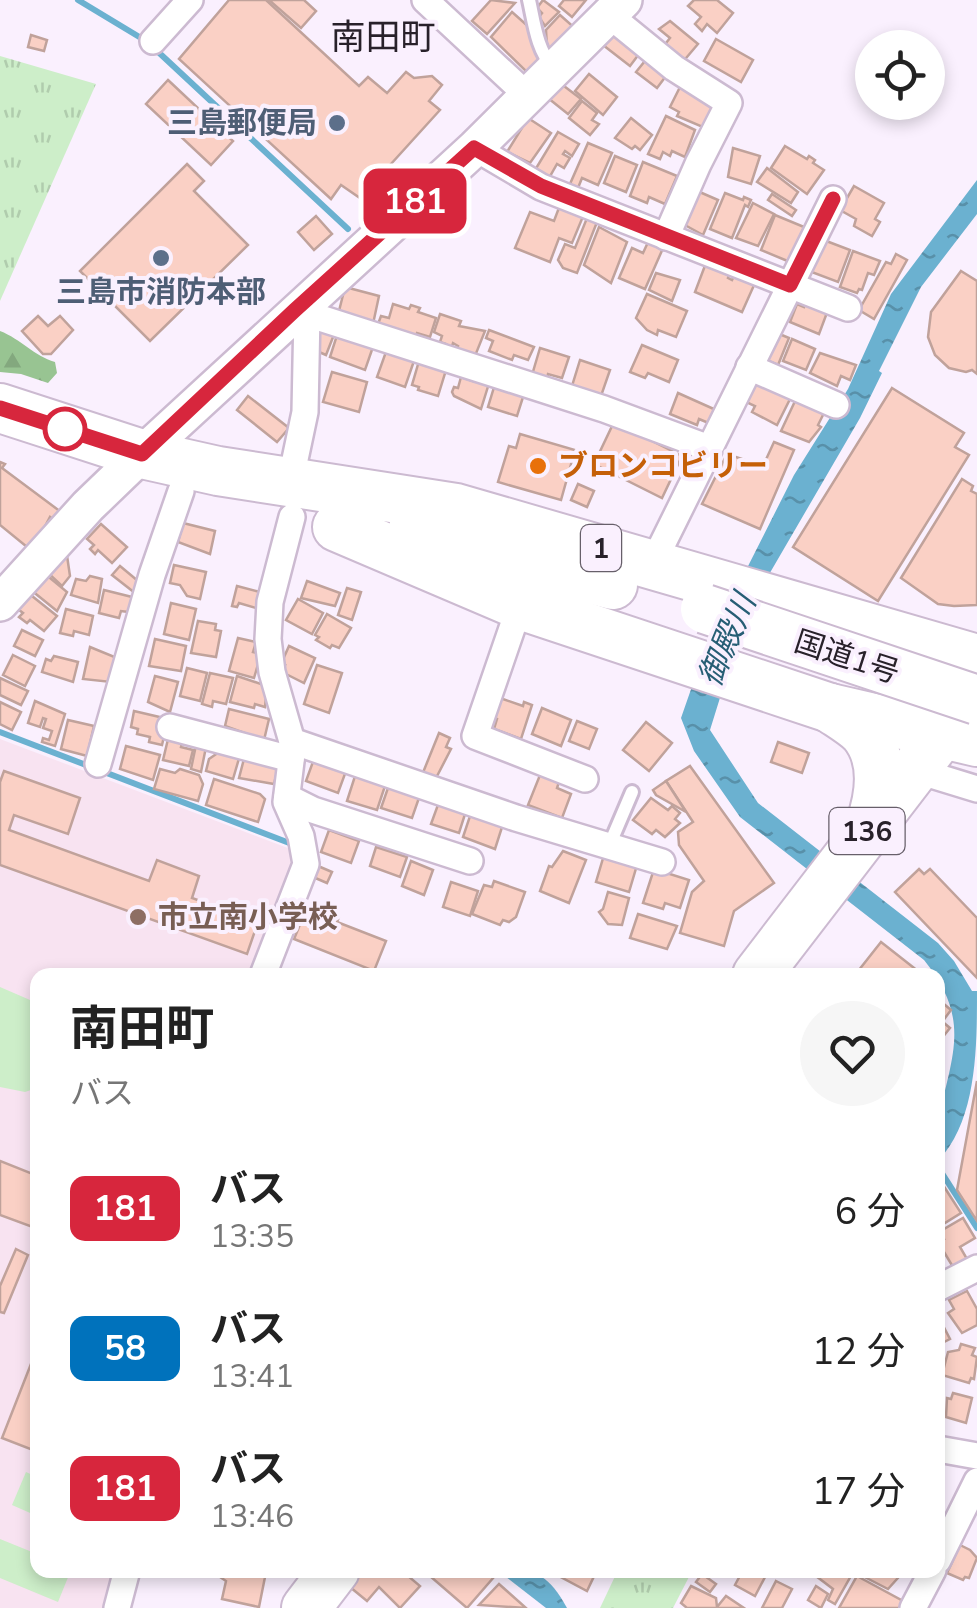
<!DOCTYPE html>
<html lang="ja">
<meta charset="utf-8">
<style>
body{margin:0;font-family:"Nunito Sans","Noto Sans JP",sans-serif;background:#f6f6f6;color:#222;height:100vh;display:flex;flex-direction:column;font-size:38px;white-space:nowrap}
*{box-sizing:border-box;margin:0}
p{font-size:32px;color:#767676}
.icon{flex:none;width:55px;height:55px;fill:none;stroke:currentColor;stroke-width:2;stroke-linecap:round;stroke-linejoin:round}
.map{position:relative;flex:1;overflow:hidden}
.panel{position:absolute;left:30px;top:968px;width:915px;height:610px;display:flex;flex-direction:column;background:#fff;border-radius:20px;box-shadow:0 5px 15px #0003}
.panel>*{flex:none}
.badge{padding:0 20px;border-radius:15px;font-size:35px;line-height:65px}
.buttons{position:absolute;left:855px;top:30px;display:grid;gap:20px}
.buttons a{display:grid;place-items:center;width:90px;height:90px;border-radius:50%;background:#fff;box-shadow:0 5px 15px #0003;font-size:50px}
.map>.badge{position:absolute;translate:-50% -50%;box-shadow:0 0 0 5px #fff}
.round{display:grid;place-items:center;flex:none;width:105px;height:105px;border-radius:52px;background:#f6f6f6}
.overview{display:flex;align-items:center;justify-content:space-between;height:170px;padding:0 40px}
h1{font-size:48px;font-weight:700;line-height:75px}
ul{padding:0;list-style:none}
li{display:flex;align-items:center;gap:30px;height:140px;padding:0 40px}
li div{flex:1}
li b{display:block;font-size:38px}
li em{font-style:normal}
li .badge{min-width:110px;font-weight:700;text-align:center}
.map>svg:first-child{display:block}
</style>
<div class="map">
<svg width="977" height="1608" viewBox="0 0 977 1608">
<defs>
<pattern id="grass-tufts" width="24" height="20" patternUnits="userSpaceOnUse" patternTransform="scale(2.5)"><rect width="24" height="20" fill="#cdeec9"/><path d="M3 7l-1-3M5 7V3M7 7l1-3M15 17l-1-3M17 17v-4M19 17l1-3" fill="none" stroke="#b0ccad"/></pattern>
<pattern id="forest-firs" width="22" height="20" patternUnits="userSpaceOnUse" patternTransform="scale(2.5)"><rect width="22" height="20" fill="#98c492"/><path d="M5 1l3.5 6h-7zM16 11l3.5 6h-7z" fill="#83a87e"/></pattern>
<pattern id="water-ripples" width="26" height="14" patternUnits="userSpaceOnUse" patternTransform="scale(2.5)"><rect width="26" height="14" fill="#6bb1d0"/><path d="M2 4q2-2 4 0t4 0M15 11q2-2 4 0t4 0" fill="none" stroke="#5890a9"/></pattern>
</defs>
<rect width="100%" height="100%" fill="#faf0fe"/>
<!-- education -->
<path fill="#f8e3f1" d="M0,739l293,111 4,10 -43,115h-216v595h84l-10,38h-112z"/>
<!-- grass -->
<g fill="url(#grass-tufts)">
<path d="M0,56l96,28 -96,217z"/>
<path d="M618,1570h64l8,5 -17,33h-73z"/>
</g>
<!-- forest -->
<path fill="url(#forest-firs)" d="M0,331c21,8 34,25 55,31l2,11 -9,10 -27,-9 -21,-2z"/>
<!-- pitch -->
<g fill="#cdeec9">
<path d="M0,987l37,16v85l-12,4 -25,-5z"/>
<path d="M26,1472l11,5v39l-25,-11z"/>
<path d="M0,1539l37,15 1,16h33l-13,32 -58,-24z"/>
</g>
<!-- water -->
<g fill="url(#water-ripples)">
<path d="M977,180v34l-56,73 -42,84 3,2 -22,45 -114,196 -36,116 48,73 180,140 16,18 18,30h5c0,57 0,129 -39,170 0,-12 -3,-28 0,-40 14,-67 34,-101 -14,-161l-184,-143 -46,-66 -13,-33 39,-112 22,-28 52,-103 54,-86 43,-95z"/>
<path d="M497,1570c38,0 50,2 70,38h-21z"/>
</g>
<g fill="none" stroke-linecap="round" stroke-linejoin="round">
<!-- stream -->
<g stroke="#6bb1d0" stroke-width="6">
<path d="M78,0l68,41"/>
<path d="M155,49l193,180"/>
<path d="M0,732l292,112"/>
<path d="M938,1167l39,61"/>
</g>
</g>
<!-- building -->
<g fill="#fad0c5" stroke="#c0a29b" stroke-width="2.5">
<path d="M229,0h37l93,86 9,-9 19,16 19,-21 8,6 18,-2 10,9 -13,16 11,9 -80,88 -19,-13 -10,14 -152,-140z"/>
<path d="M269,0h35l12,11 -15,17z"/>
<path d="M491,0l24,3 -28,31 -15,-13z"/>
<path d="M543,0l16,12 -14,14 -6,-9 3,-4 -5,-5z"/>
<path d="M564,0h22l-14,17 -13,-11z"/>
<path d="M694,0h23l16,13 -16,20 -10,-9 -5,7 -7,-7 6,-7 -13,-11z"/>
<path d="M512,12l18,16 12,37 -11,11 -40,-39z"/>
<path d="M560,15l17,15 -22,25 -8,-8 -1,-17z"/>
<path d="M670,21l28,23 -17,20 -19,-16 8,-10 -11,-9z"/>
<path d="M616,29l26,21 -12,16 -27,-21z"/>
<path d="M31,35l16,5 -3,11 -16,-4z"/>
<path d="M716,39l37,21 -12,22 -37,-21z"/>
<path d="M649,56l20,16 -12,16 -21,-16z"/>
<path d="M589,74l28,23 -14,18 -28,-24z"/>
<path d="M168,80l65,61 -22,24 -65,-61z"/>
<path d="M560,83l21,16 -13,15 -20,-16z"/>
<path d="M682,83l34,22 -11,23 -28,-12 2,-4 -9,-5z"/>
<path d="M582,101l15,12 -5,7 7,4 -9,11 -21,-17z"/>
<path d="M666,116l29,14 -10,27 -13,-6 -2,5 -7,-4 -3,7 -12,-5z"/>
<path d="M528,118l23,15 -21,30 -23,-11z"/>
<path d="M631,118l21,17 -12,15 -5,-4 -3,3 -17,-11z"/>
<path d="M558,132l21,12 -7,12 -7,-5 -2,3 7,4 -6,10 -7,-4 -8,14 -14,-8z"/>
<path d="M588,143l24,10 -14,32 -16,-7 -4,10 -8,-4z"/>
<path d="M785,146l22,13 2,-3 6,4 -2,3 11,7 -17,24 -36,-26z"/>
<path d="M733,148l27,8 -9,28 -23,-7z"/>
<path d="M615,156l22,9 -11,27 -22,-9z"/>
<path d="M643,162l34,14 -12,28 -16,-7 -2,6 -17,-7z"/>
<path d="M187,164l17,17 -10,10 54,54 -98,96 -70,-70z"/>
<path d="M767,168l31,24 -7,11 -34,-21z"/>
<path d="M456,186l8,8 -31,29 -8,-8z"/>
<path d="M854,186l30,17 -9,16 5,3 -8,14 -18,-10 2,-7 -16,-9z"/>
<path d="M695,190l23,10 -15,35 -20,-11z"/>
<path d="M725,193l18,7 1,-3 7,3 -3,7 -3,-2 -13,33 -22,-9z"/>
<path d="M772,194l24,16 -4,6 -24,-16z"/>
<path d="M753,203l21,11 -16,32 -22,-8z"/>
<path d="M560,205l24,9 -12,29 -13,-5 -9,24 -35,-14 15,-36 24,9z"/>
<path d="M589,213l10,4 -22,56 -14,-5 -5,-8 7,-16 10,4z"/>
<path d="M775,215l29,12 -14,35 -29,-12z"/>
<path d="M316,216l16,18 -18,16 -16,-18z"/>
<path d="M599,227l28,15 -16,41 -27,-18z"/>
<path d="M821,239l29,11 -12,32 -29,-11z"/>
<path d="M649,240l15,6 -19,43 -26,-11 13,-30 11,5z"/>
<path d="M853,251l27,10 -6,14 -6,-2 -6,17 -3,-1 -2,4 -17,-6z"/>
<path d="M896,254l11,6 -33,59 -15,-9 27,-48 5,2z"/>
<path d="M706,263l24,10 -2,5 4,2 3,-6 20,9 -13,29 -47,-20z"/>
<path d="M961,271l16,10v93l-5,-4 -6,2 -17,-4 -14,-13 -7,-18 3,-25z"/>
<path d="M656,273l24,7 -8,21 -23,-11z"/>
<path d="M345,287l34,9 -6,28 -35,-9z"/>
<path d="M647,294l40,17 -11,26 -18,-7 -1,5 -10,-5 -11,-12z"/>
<path d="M806,301l22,9 -9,24 -29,-12 7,-18 7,3z"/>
<path d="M393,304l16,5 2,-4 9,3 -2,4 18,6 -6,19 -13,-4 -2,6 -38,-12 4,-11 8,2z"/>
<path d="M440,314l21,7 -2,5 26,5 -10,25 -18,-7 1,-3 -5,-3 -2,6 -6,-2 1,-3 -6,-2 2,-6 -8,-4z"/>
<path d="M38,316l10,10 12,-10 13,14 -22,24h-8l-21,-23z"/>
<path d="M320,326l15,6 -9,23 -14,-6z"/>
<path d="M489,330l45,17 -6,13 -14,-5 -2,5 -23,-9 4,-10 -7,-3z"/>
<path d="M338,332l36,12 -9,26 -35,-13z"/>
<path d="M777,333l12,5 -11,27 -12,-5z"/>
<path d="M792,339l23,10 -9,21 -23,-9z"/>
<path d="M642,345l36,15 -9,22 -21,-9 -3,5 -15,-6z"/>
<path d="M540,348l29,9 -7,21 -14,-4 -1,5 -15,-4z"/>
<path d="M387,349l28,9 -10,29 -28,-10z"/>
<path d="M820,353l36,12 -6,15 -9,-4 -4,10 -27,-13z"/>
<path d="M580,360l30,10 -9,26 -29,-10z"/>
<path d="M419,361l27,9 -8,26 -20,-6 1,-3 -7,-2z"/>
<path d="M332,372l35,10 -8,30 -36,-10z"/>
<path d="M474,375l16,5 -9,29 -27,-13 -2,-4 2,-5 4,1 3,-11 12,4z"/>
<path d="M761,382l30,15 -14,28 -25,-13 3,-6 -9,-4 8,-17z"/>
<path d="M495,384l29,10 -7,22 -29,-9z"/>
<path d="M892,388l72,45 -9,14 14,8 -91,146 -85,-54z"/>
<path d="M678,393l38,17 -5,14 -12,-5 -2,6 -27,-11z"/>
<path d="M248,396l41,32 -12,14 -40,-32z"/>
<path d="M796,399l29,12 -7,14 3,2 -12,15 -28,-11z"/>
<path d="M614,422l68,34 -20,42 -68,-34z"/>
<path d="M520,434l55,16 -14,50 -63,-18 11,-36 7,2z"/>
<path d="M774,442l20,8 -34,79 -58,-25 25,-50 36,12z"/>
<path d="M0,462l5,2 -3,4 63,47 -7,8 -8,-6 -18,34 -32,-26z"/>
<path d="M962,479l11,7 -2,5 6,3v111l-23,1 -16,-2 -37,-26z"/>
<path d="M578,484l16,7 -7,16 -16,-7z"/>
<path d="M183,523l32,8 -5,23 -32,-12z"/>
<path d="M101,524l26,23 -15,16 -14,-13 -3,4 -5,-5 4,-4 -7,-6z"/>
<path d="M66,549l4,27 -8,10 -15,-14z"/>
<path d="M174,565l32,7 -6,27 -13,-3 -7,-11 -10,-2z"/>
<path d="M120,566l18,15 -3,12 -23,-18z"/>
<path d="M44,573l23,19 -10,19 -26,-21z"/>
<path d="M90,576l12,3 -4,24 -27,-8 5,-16 10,2z"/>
<path d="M307,581l33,12 -5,13 -34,-8z"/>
<path d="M237,586l23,6 -4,16 -17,-5 -2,4 -5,-1z"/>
<path d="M347,588l14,4 -9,28 -14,-5z"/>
<path d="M104,590l28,7 -3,15 -8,-1 -2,7 -20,-5z"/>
<path d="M27,592l30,24 -13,15 -14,-11 -3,3 -8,-6 4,-4 -8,-6z"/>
<path d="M298,599l25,14 -11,21 -26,-14z"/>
<path d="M171,603l25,6 -7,31 -25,-6z"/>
<path d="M66,609l27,7 -4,19 -15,-4 -1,5 -13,-3z"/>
<path d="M327,614l24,14 -12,20 -7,-3 -2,3 -14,-8 3,-3 -4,-2z"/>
<path d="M198,621l18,3 -1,6 6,1 -5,26 -25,-4z"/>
<path d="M22,630l21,10 -8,16 -21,-10z"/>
<path d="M238,638l18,4 -3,10 8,2 -7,24 -25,-7z"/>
<path d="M155,639l31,7 -5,25 -32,-5z"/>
<path d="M289,646l26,12 -11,25 -22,-11 3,-7 -4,-1z"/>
<path d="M90,647l27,11 -6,24 -28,-3z"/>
<path d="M13,655l22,11 -10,20 -22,-11z"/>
<path d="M54,656l24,6 -5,20 -31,-10 4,-13 5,2z"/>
<path d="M317,665l25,8 -13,40 -25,-9z"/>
<path d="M187,668l20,5 -7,28 -20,-5z"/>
<path d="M210,673l23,5 -7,26 -13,-3 -1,6 -10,-3z"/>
<path d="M155,676l23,6 -8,30 -22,-10z"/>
<path d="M237,676l30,10 -2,21 -10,-3 -1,4 -24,-6z"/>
<path d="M0,678l28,13 -7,14 -21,-10z"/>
<path d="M500,698l23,8 1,-4 8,3 -11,34 -27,-10 3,-10 -4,-2z"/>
<path d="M35,701l30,13 -10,32 -13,-4 1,-4 6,2 3,-9 -9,-3 3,-9 -3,-1 -3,9 -12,-4z"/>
<path d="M0,702l21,10 -9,18 -12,-6z"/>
<path d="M542,708l29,12 -10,26 -29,-12z"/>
<path d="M229,709l40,10 -5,21 -39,-14z"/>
<path d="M134,711l34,8 -6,26 -13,-3 1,-5 -13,-3 1,-5 -7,-2z"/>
<path d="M68,720l26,6 -7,30 -26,-7z"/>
<path d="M577,721l20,8 -8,20 -20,-8z"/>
<path d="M646,722l26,21 -23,28 -26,-21z"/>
<path d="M439,733l11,5 -4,9 5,2 -16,31 -13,-5z"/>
<path d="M169,735l14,3 -2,9 12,3 -4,16 -26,-6z"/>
<path d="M778,742l31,11 -7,20 -31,-11z"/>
<path d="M196,745l10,2 -5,25 -10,-3z"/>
<path d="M126,746l34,9 -7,25 -33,-11z"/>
<path d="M222,750l18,5 -7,24 -27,-8 3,-12z"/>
<path d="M245,755l34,9 -5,20 -35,-6z"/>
<path d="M314,759l32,12 -8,22 -32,-12z"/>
<path d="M690,766l84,117 -40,28 -10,35 -44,-13 12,-41 12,-11 -25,-36 -1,-13 15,-10 -27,-41z"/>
<path d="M160,769l15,4 5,-4 19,6 4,9 -5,17 -44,-12z"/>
<path d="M4,771l76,27 -12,36 -54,-19 -5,15 140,51 8,-21 42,16 -7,22 66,24 -11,32 -247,-89v-83z"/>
<path d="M540,775l19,7 -2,6 14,6 -9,24 -34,-13z"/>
<path d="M355,776l30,10 -8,24 -30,-9z"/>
<path d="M214,779l46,15 5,5 -7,23 -52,-17z"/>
<path d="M666,781l20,31 -30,-17 -3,-5z"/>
<path d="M389,785l31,10 -8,23 -31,-10z"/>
<path d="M651,798l17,12 4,-4 8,7 -5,6 5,4 -15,14 -9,-7 -4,4 -19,-14z"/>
<path d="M439,802l27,9 -7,22 -28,-9z"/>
<path d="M471,813l32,11 -8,25 -32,-12z"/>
<path d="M329,830l30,11 -8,22 -30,-11z"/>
<path d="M376,847l31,10 -7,20 -30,-11z"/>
<path d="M563,851l23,9 -17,43 -29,-12 9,-25 3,1z"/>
<path d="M604,855l33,10 -8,27 -33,-10z"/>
<path d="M411,861l22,9 -9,25 -22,-9z"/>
<path d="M318,866l14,6 -5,11 -14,-6z"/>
<path d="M654,869l35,11 -9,28 -15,-5 -2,6 -20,-6z"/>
<path d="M919,869l5,5 6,-5 47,49v60l-82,-86z"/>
<path d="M494,881l31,11 -9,25 -7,5 -6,-2 -3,5 -28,-11 12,-29 8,2z"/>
<path d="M451,882l27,9 -8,25 -27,-9z"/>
<path d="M608,892l21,6 -7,27 -14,-1 -9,-12 4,-3z"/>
<path d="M321,909l18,8 -2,5 49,19 -12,30 -80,-32 12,-29 13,5z"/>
<path d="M638,914l39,12 -10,23 -37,-11z"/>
<path d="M881,942l42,33h-68z"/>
<path d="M938,999l13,11 -9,12 -4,-4z"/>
<path d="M938,1018l12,10 -12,15z"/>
<path d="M977,1081v140l-20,-31z"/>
<path d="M0,1161l38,15v53l-38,-14z"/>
<path d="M943,1185l18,28 -21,13 -2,-38z"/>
<path d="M963,1218l12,20 -15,9 7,12 -14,8 -15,-25 6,-3 -5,-7z"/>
<path d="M16,1249l12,6 -24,58 -4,-1v-26z"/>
<path d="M967,1291l10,18v16l-15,8 -14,-20 6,-4 -5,-9z"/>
<path d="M938,1316l12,23 -12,6z"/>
<path d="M961,1344l14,4 -3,7 5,2 -3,22 -3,-1 -2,5 -27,-8 6,-23 11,-2z"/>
<path d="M38,1346v106l-36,-14z"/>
<path d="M953,1393l19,5 -6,25 -20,-6 1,-19 4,1z"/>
<path d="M960,1545l10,5 7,8 -8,20 -4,-1 -2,3 -16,-7z"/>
<path d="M222,1570l43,7 -6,30 -37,-8 4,-18 -6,-4z"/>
<path d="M364,1570h37l19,16 -20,22 -21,-21 -12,14 -17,-14z"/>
<path d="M423,1570h62l9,7 -27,31z"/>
<path d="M560,1570h37l-10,21 -30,-16z"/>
<path d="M743,1570h8l14,7 -10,19 -20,-11z"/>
<path d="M808,1570h36l8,4 -17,30 -7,-4 5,-11z"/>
<path d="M851,1570h54l-17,19z"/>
<path d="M702,1574l14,10 -6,8 -14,-10z"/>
<path d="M857,1576l46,25 -4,7h-60z"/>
<path d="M776,1581l16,8 -10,19h-20z"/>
<path d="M499,1584l27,24 -47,-3z"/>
<path d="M691,1586l25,12 1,9 9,-11 18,12h-57l-6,-5z"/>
<path d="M816,1586l12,8 -7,14 -13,-8z"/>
</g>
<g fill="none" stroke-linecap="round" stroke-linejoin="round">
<defs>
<g id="lane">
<path d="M529,0c5,22 8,51 24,67"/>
<path d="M609,846l23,-54"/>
</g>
<g id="street">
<path d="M425,0l103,96"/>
<path d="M609,15l65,53 55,35 -31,61 -32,73"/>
<path d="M153,41l37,-41"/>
<path d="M475,148l66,39 307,121"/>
<path d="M295,310l309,99 105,39"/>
<path d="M749,367l87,38"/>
<path d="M290,483l15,-71 2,-99"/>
<path d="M653,563l180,-364"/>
<path d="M520,605l-45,131 110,43"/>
<path d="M170,727l121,32"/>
<path d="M292,741l224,77 146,44"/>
<path d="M98,764l54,-189 29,-84"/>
<path d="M915,770l62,19"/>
<path d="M287,797l26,13 157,51"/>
<path d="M263,975l43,-111 -5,-28 -15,-34 7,-57 -21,-73 -4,-33 2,-37 22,-85"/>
<path d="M938,1288l39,-20"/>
<path d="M938,1449l39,7"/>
<path d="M938,1560l39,-79"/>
<path d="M117,1608l10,-38"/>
<path d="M913,1608l20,-38"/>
</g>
<path id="secondary" d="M0,603l88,-97 54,-52 333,-306 149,-148"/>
<g id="highway">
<path d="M0,408l142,46 76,17 238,37 521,151"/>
<path d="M337,527l183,78 310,103 147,34"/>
<path d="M412,532l201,53"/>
<path d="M830,708c10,7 24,15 33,24 23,27 17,64 7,93"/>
<path d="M757,975l202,-263"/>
<path d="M306,1608l29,-38"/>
</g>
</defs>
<!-- lane casing -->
<use href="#lane" stroke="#ccbad1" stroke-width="18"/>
<!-- street casing -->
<use href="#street" stroke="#ccbad1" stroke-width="30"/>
<!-- secondary casing -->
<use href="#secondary" stroke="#ccbad1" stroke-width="40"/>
<!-- highway casing -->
<use href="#highway" stroke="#ccbad1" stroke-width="52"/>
<!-- lane -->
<use href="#lane" stroke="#fff" stroke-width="12"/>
<!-- street -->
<use href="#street" stroke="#fff" stroke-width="25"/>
<!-- secondary -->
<use href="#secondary" stroke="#fff" stroke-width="35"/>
<!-- highway -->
<use href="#highway" stroke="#fff" stroke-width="48"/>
<defs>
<path id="highway-bridge" d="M705,609l272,91"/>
</defs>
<!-- highway-bridge casing -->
<use href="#highway-bridge" stroke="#ccbad1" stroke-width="52" stroke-linecap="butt"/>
<!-- highway-bridge -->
<use href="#highway-bridge" stroke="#fff" stroke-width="48"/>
</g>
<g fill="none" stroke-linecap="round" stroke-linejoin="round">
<defs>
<path id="line" d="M0,408l142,46 153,-144 179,-162 67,38 249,99 43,-86"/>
</defs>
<!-- line casing -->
<use href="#line" stroke="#fff" stroke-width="22"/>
<!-- line -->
<use href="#line" stroke="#d7263d" stroke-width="15"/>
</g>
<!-- markers -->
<g fill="#5c6f8a" stroke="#faf0fe" stroke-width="4">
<circle cx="337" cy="123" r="10"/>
<circle cx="161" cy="258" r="10"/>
</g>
<circle fill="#fff" stroke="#d7263d" stroke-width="5" cx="65" cy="429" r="20"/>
<circle fill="#e8710a" stroke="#faf0fe" stroke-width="4" cx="538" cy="466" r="10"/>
<circle fill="#8d6e63" stroke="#faf0fe" stroke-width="4" cx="138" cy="917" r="10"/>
<g text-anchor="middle" stroke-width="8" stroke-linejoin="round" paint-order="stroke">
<!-- shield labels -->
<g fill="#faf0fe" stroke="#675f6a" stroke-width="2.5">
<rect x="581" y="525" width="40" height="46" rx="8"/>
<rect x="829.5" y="808" width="75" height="46" rx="8"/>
</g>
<g font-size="28" font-weight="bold" fill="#28212a">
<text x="601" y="558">1</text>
<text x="867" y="841">136</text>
</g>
<!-- service labels -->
<g font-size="30" font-weight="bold" fill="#4e5e75" stroke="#faf0fe" text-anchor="end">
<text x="317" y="133">三島郵便局</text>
<text x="161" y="302" text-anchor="middle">三島市消防本部</text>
</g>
<!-- food labels -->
<g font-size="30" font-weight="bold" fill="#c56008" stroke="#faf0fe" text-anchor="start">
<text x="558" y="476">ブロンコビリー</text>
</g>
<!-- street labels -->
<g font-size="30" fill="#28212a" stroke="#faf0fe">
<text transform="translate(847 657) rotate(18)" y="10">国道1号</text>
</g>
<!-- education labels -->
<g font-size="30" font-weight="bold" fill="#785e54" stroke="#faf0fe" text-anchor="start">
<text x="158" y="927">市立南小学校</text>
</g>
<!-- water labels -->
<g font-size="32" font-style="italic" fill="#275e75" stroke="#faf0fe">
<text transform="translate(727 640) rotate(-67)" y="11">御殿川</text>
</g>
<!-- quarter labels -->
<g font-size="35" fill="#28212a" stroke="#faf0fe">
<text x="383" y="49">南田町</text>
</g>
</g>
</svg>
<div class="buttons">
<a><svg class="icon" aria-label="locate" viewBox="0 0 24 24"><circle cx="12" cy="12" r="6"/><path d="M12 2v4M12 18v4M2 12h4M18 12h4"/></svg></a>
</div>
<b class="badge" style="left:415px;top:201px;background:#d7263d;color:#fff">181</b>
<section class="panel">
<div class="overview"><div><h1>南田町</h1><p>バス</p></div><a class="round"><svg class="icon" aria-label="heart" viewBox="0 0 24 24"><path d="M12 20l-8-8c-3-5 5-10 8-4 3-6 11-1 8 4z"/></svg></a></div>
<ul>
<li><span class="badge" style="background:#d7263d;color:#fff">181</span><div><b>バス</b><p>13:35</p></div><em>6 分</em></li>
<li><span class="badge" style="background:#0072bc;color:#fff">58</span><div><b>バス</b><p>13:41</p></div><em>12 分</em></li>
<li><span class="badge" style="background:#d7263d;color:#fff">181</span><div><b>バス</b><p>13:46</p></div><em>17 分</em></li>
</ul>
</section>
</div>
